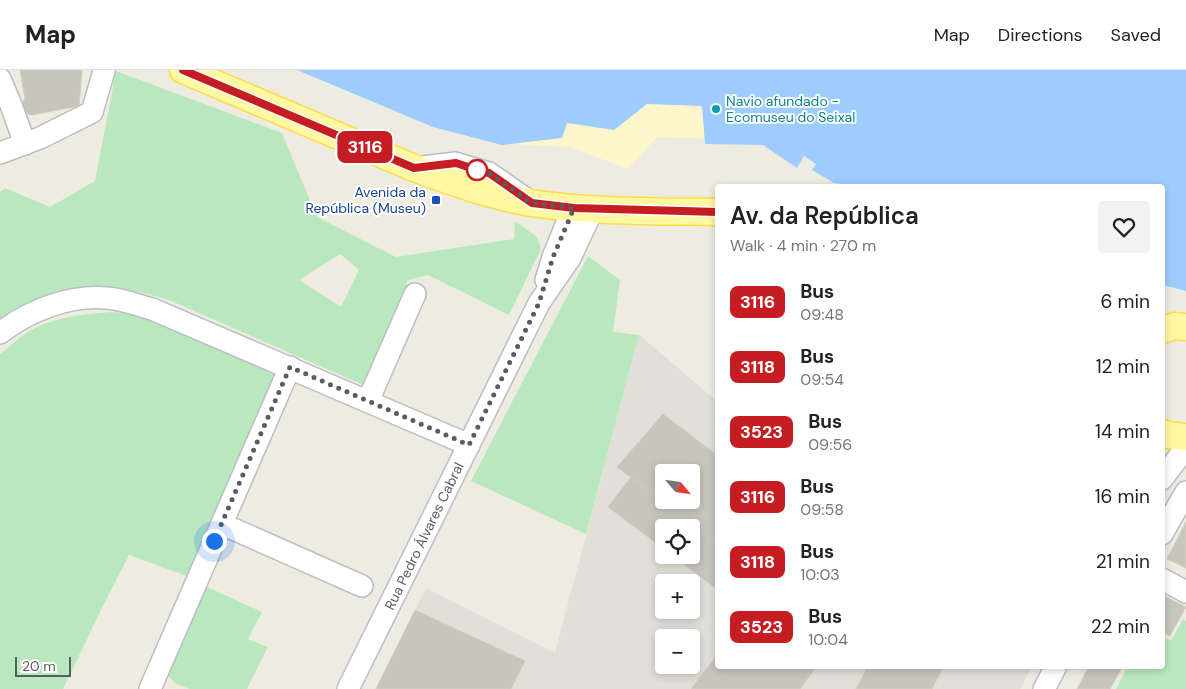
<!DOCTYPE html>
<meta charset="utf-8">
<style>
body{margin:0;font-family:"DM Sans",sans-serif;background:#f2f2f2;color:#222;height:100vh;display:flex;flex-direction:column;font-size:19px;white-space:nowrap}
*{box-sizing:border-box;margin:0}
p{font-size:16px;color:#767676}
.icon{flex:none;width:28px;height:28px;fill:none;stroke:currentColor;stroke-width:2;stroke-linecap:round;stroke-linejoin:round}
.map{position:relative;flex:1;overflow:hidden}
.panel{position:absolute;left:715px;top:114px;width:450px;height:485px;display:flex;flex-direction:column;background:#fff;border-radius:5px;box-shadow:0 2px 8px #0003}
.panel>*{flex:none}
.badge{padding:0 10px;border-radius:8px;font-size:18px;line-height:32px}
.needle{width:32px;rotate:119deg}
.buttons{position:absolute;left:655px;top:394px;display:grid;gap:10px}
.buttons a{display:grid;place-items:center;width:45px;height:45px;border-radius:5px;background:#fff;box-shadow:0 2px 8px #0003;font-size:25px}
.scale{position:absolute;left:15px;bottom:12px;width:56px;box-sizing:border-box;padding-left:5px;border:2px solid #595c63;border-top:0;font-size:14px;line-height:18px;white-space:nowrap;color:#595c63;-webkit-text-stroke:4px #fff;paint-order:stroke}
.you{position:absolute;width:25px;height:25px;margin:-12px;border:4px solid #fff;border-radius:50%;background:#1a73e8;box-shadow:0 0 0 8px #1a73e833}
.map>.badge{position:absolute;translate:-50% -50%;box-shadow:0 0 0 2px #fff}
.round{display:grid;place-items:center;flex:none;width:52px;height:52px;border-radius:5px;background:#f2f2f2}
.headline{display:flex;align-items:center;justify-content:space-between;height:85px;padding:0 15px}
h1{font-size:24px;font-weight:600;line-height:38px}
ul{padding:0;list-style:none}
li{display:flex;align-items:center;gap:15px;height:65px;padding:0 15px}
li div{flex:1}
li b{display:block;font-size:19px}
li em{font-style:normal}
li .badge{min-width:55px;font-weight:700;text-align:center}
header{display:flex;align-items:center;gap:30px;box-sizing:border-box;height:70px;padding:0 25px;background:#fff;border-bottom:1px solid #e0e0e0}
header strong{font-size:24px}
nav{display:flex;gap:28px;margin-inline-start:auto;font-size:18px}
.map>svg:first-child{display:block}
</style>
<header>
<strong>Map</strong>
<nav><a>Map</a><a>Directions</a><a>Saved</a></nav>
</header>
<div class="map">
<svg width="1186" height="619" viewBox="0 0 1186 619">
<rect width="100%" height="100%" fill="#eeece0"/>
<!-- industrial -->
<path fill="#e1dfd8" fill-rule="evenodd" d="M639,265l78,66 1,265h314l-12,23h-644l50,-101 129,65zM664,402h27v28h-27zM664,458h27v27h-27zM664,512h27v28h-27zM664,568h27v27h-27z"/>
<!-- green -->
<g fill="#bae8be" fill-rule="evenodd">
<path d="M116,1l166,62 35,84 79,40 118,-18 1,-18 22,16 4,12 -32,66 -81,-40 -20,5 -38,105 -9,-1 -192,-84 -29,-8 -42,-4 -98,32v-128l5,-4 45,19 45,-26zM340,184l19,16 -18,37 -42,-27z"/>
<path d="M588,186l32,24 -7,52 26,3 -53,199 -115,-53z"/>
<path d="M111,242l30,2 131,55 3,8 -86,200 -60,-22 -28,55 -38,79h-63v-335c8,-6 16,-14 25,-20 25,-16 56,-20 86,-22z"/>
<path d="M203,515l59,27 -14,27 20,8 -21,42h-57l-14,-5 -10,-11z"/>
<path d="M1183,549l3,2v68h-70l12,-23h34l1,-29 8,4z"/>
</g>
<!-- sand -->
<path fill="#fdf6cb" d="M647,26l66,16 16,27 -72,-2 -29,32 -58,-22 -59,-3 48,-29z"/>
<!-- water -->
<path fill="#9eccff" d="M297,0h889v221l-23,-6 -1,-99h-304l-24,-3 -22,-13 4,-6 -12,-8 -7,12 -34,-23 -58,-1 -3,-38 -55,-2 -33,26 -47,-7 -5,15 -60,7 -69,-18z"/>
<!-- building -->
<g fill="#c8c5bd" stroke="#d3cebe" fill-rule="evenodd">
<path d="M20,0h62l-3,36 -47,9 -4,-1 -8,-9 5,-6z"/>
<path d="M663,344l55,42v87l-101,-76zM664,402h27v28h-27z"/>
<path d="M631,407l87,66v47l-46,-35h19v-27h-27v21l-56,-42z"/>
<path d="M1186,452v46l-19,-9z"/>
<path d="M1162,525l24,12 -16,29 -8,-4z"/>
<path d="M415,540l110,51 -14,28h-135z"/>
<path d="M718,584v12h99l-17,23h-109z"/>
<path d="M868,596h76l-12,23h-76z"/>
<path d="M1089,596h34l-13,23h-33z"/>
</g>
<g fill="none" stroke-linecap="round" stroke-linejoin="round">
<defs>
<g id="minor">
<path d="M0,9l11,26 14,39"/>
<path d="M0,83l40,-15 52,-26 12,-41"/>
<path d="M415,98l40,-5 34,10 36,25"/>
<path d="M546,210l7,-23 20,-49"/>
<path d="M0,263c30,-23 69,-38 107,-35 15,1 30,7 45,11l317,136"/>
<path d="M368,331l47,-107"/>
<path d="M1162,409l16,-21 8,-9"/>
<path d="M222,454l140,62"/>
<path d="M1162,464l24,-42"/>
<path d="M1162,509l24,13"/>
<path d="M150,619l140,-322"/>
<path d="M348,619l191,-386 31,-45 23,-49"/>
<path d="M1044,619l12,-23"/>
</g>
<g id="major">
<path d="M183,0l231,98c38,14 77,28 117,35 61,9 125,8 187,9"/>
<path d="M1162,260l12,-4 12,1"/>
<path d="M1162,363l6,2 18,2"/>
</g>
</defs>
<!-- minor casing -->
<use href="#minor" stroke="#bbbdc3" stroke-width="24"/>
<!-- major casing -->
<use href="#major" stroke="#fddb49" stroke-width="29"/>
<!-- minor -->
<use href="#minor" stroke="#fff" stroke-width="21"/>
<!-- major -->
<use href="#major" stroke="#fff8a3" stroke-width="26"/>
</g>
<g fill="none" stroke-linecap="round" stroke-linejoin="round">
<defs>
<path id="line" d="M183,0l231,98 42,-5 21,7 12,3 43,30 42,5 144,4"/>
</defs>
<!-- line casing -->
<use href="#line" stroke="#fff" stroke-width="11"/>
<!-- line -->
<use href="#line" stroke="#c61d23" stroke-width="8"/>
<!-- walk -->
<path stroke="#595c63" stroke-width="5" stroke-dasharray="0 9" d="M214,471l76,-174 179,78 70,-142 14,-46 21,-49 -42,-5 -43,-30 -12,-3"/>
</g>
<!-- markers -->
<circle fill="#0f9aa8" stroke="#fff" stroke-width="2" cx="716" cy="39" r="5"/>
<circle fill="#fff" stroke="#c61d23" stroke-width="2.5" cx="477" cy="100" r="10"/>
<rect fill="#1a4fb4" stroke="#fff" stroke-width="2" x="431" y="125" width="10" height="10" rx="2.5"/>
<g text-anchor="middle" stroke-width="4" stroke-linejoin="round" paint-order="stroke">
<!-- culture labels -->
<g font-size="14" fill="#0d838f" stroke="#fff" text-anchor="start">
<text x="726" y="36">Navio afundado -<tspan x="726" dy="16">Ecomuseu do Seixal</tspan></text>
</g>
<!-- transit labels -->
<g font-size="14" fill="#164399" stroke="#fff" text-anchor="end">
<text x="426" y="127">Avenida da<tspan x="426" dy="16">República (Museu)</tspan></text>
</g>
<!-- street labels -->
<g font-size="14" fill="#595c63" stroke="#fff">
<text transform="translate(424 466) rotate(-64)" y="5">Rua Pedro Álvares Cabral</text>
</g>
</g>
</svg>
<div class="buttons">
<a><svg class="needle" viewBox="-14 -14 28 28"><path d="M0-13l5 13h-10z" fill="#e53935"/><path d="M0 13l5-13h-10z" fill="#767676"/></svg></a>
<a><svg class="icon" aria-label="locate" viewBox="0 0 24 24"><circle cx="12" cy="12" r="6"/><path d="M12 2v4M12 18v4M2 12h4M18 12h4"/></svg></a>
<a>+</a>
<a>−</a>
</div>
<div class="scale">20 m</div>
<div class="you" style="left:214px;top:471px"></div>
<b class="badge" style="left:365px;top:77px;background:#c61d23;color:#fff">3116</b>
<section class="panel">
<div class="headline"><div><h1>Av. da República</h1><p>Walk · 4 min · 270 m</p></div><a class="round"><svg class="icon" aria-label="heart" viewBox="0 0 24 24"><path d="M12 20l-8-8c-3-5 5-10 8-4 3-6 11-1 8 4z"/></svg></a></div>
<ul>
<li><span class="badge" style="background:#c61d23;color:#fff">3116</span><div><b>Bus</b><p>09:48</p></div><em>6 min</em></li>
<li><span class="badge" style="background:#c61d23;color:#fff">3118</span><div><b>Bus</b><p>09:54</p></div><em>12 min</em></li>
<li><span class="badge" style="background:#c61d23;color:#fff">3523</span><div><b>Bus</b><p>09:56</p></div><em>14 min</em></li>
<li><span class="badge" style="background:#c61d23;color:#fff">3116</span><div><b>Bus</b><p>09:58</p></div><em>16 min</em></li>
<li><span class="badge" style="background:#c61d23;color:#fff">3118</span><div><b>Bus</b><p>10:03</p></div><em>21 min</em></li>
<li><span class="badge" style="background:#c61d23;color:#fff">3523</span><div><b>Bus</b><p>10:04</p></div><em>22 min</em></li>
</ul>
</section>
</div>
